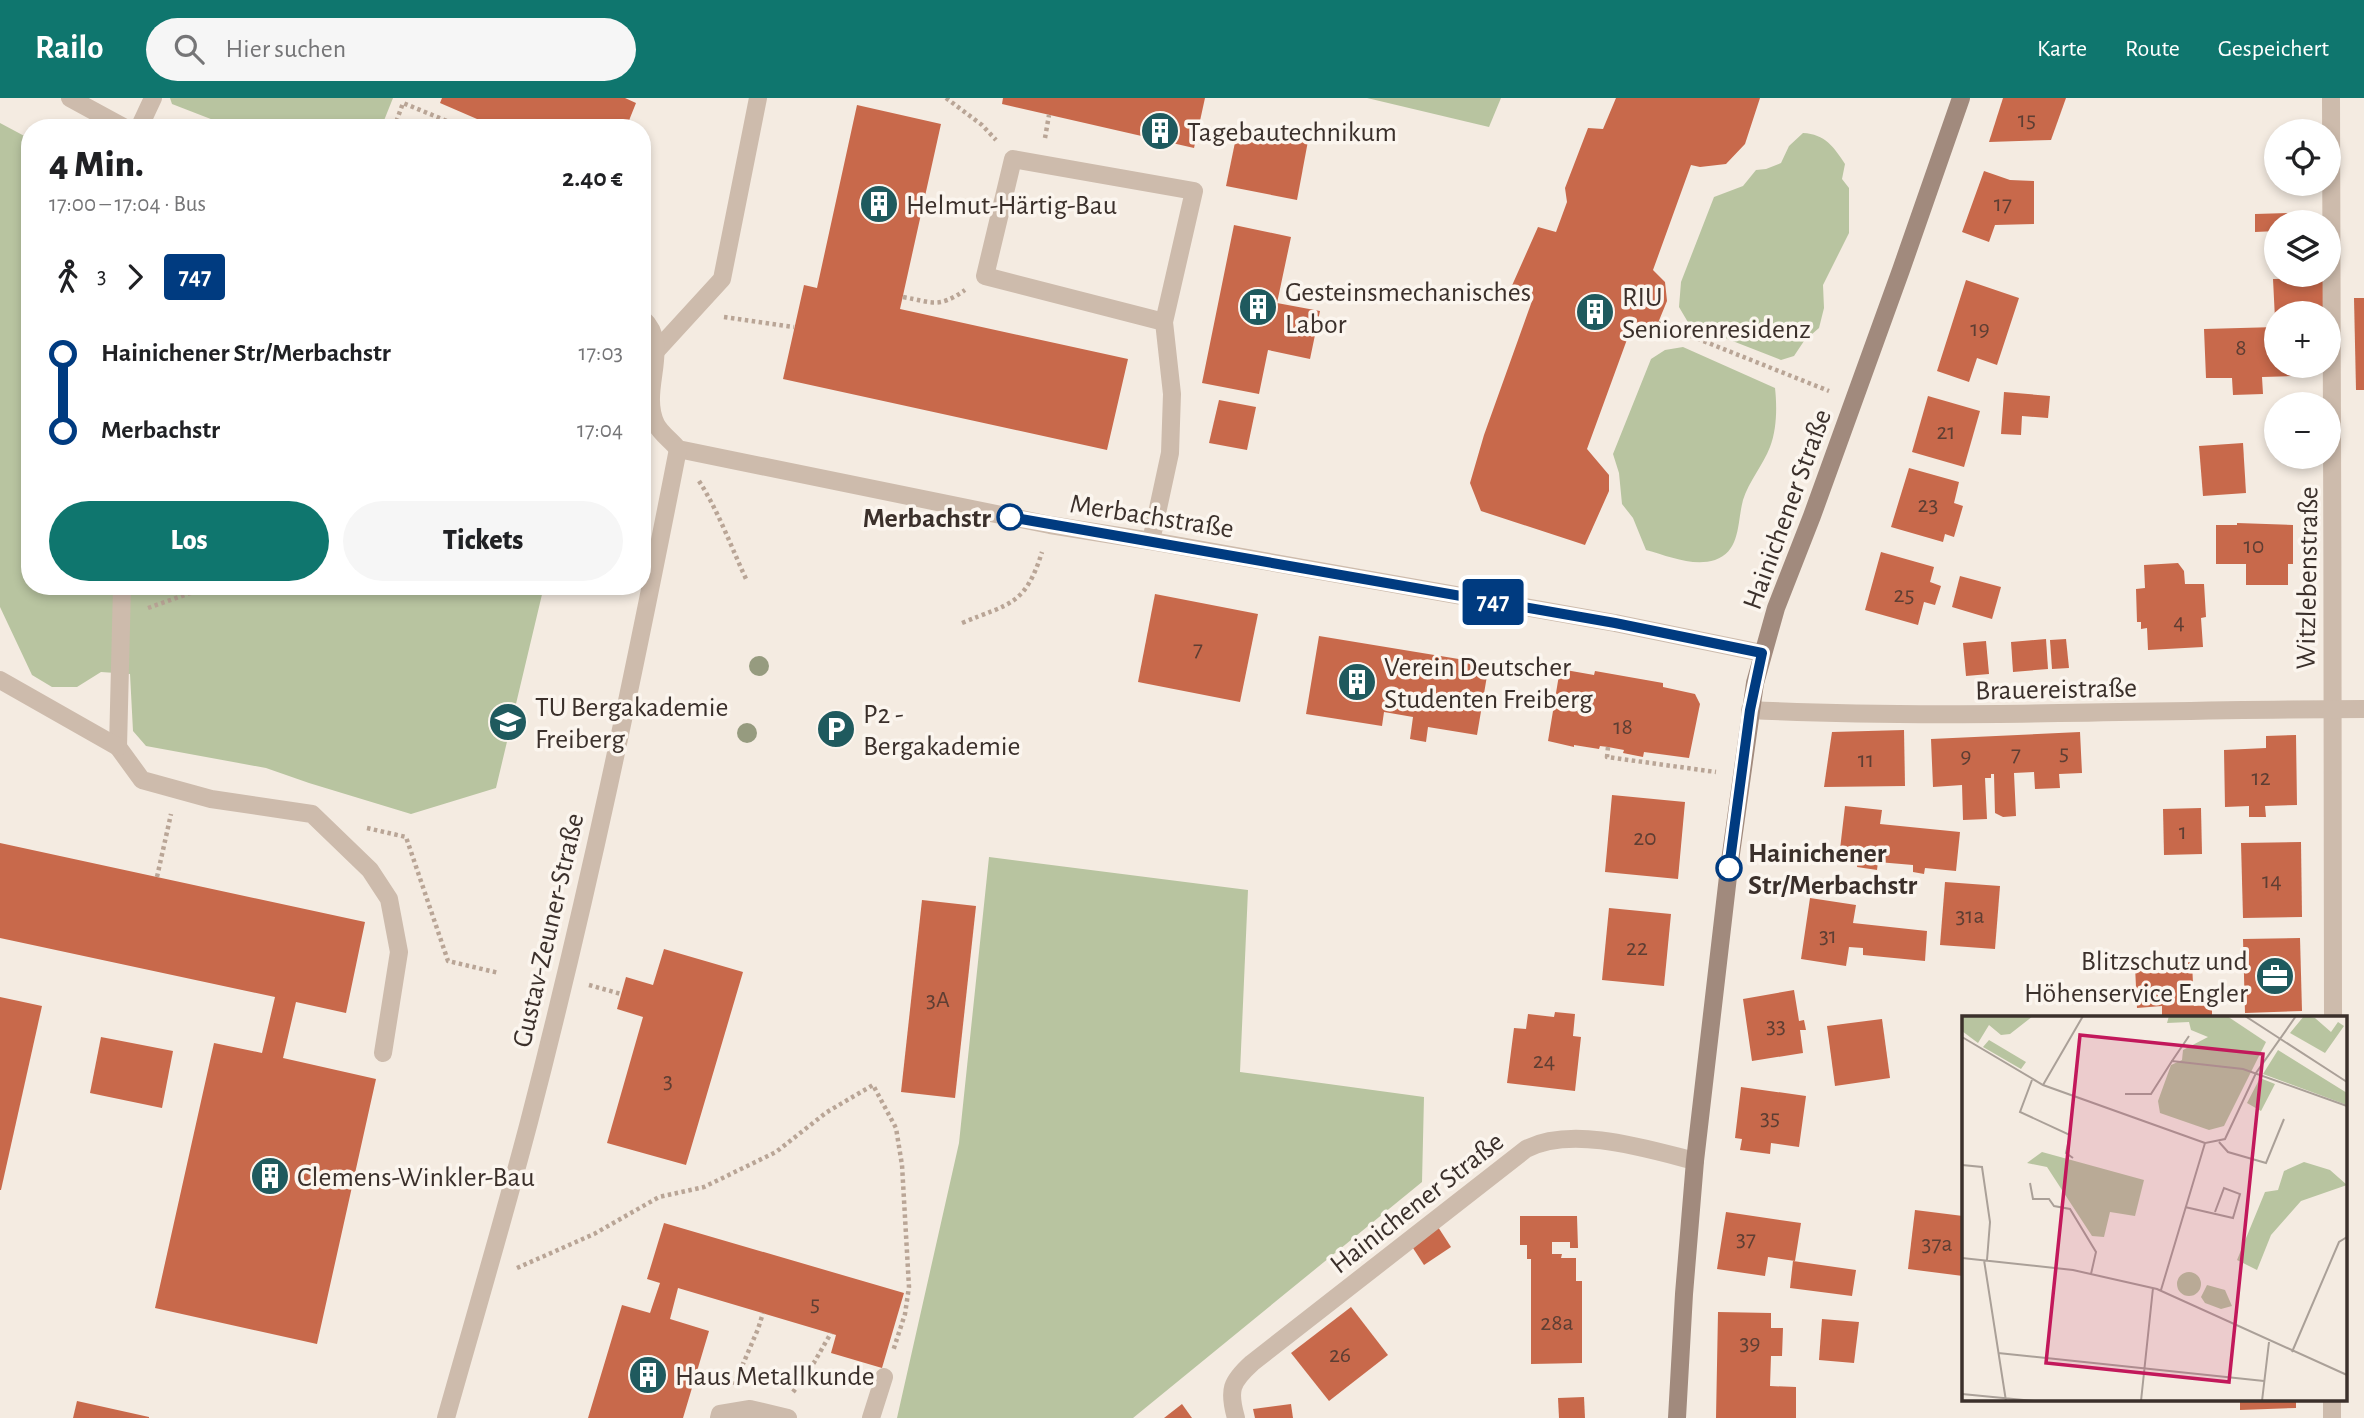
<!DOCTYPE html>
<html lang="de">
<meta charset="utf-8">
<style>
body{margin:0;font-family:"Alegreya Sans",sans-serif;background:#f6f6f6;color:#202124;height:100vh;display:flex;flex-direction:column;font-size:26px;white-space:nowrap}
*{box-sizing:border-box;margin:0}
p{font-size:23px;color:#757577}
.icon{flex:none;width:38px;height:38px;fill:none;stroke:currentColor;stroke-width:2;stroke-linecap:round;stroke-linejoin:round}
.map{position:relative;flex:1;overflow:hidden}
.panel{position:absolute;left:21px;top:21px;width:630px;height:476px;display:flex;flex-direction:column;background:#fff;border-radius:28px;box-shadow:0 4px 10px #0003}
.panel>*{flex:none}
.badge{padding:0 14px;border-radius:5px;font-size:24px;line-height:46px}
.buttons{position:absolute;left:2264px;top:21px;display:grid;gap:14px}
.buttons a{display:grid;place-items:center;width:77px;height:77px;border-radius:50%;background:#fff;box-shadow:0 4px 10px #0003;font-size:35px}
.map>.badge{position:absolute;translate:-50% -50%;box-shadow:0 0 0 4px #fff}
.legs{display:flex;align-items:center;gap:10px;height:77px;padding:0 28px;font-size:23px}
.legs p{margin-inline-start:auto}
.headline{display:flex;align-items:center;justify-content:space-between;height:119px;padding:0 28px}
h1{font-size:38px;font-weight:800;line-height:52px}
.cta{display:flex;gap:14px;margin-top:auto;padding:14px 28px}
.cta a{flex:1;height:80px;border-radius:42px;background:#0f766e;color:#fff;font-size:28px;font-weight:800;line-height:80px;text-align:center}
.cta a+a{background:#f6f6f6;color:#202124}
ul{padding:0 28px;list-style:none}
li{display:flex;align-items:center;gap:24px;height:77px;font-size:26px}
li i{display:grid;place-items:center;width:10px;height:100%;margin:0 9px;background:currentColor}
li i::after{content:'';width:18px;height:18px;margin:-9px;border:5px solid;border-radius:50%;background:#fff}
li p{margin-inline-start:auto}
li:first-child i{background:linear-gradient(#0000 50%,currentColor 0)}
li:last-child i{background:linear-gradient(currentColor 50%,#0000 0)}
header{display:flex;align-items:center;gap:42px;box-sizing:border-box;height:98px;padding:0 35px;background:#0f766e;color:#fff}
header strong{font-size:33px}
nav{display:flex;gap:38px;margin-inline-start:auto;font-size:24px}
.search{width:490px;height:63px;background:#f6f6f6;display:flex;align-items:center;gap:18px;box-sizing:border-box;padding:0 24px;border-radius:38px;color:#757577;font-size:26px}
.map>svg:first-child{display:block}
</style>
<header>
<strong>Railo</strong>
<div class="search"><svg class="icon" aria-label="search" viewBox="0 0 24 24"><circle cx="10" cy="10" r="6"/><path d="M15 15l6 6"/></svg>Hier suchen</div>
<nav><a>Karte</a><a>Route</a><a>Gespeichert</a></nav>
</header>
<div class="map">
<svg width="2364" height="1320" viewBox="0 0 2364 1320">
<rect width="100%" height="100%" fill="#f4ebe1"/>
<!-- green -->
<g fill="#b8c4a0">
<path d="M170,0h223l-12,30h-147l-62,-24z"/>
<path d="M1367,0h134l-12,29z"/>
<path d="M0,25l30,16v447h514l-48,202 -85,26 -102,-31 -43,-15 -120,-22 -13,-15 -3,-57 -29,-2 -24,15h-25l-20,-12 -32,-68z"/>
<path d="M1803,35c22,1 31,14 42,31l-3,15 7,9v45l-26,52 1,23 -5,20 -15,13 -10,15 -13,4 -92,-36 -10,-17 2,-25 33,-85 29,-11 13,-16 10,-1 15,-6 8,-17z"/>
<path d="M1683,249l92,41c2,18 2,41 -5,59 -7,18 -21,34 -27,53 -6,22 -2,51 -28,60 -22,7 -47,-4 -69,-10l-13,-32 -11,-14 -3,-31 -6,-19 38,-95 14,-9z"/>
<path d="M989,759l259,33 -8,182 184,25 -2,85 -289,236h-236l62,-275z"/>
</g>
<!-- building -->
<g fill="#c8694b">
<path d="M442,0h183l11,5 -10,25h-139l-12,-5 2,-4 -37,-16z"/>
<path d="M1003,0h202l-11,50 -192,-44z"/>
<path d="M1616,0h144l-15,46 -19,20 -26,3 -9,-2 -38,105 12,12 2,19 -9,22 -14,7 -15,4 -42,115 22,26v16l-24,54 -104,-34 -11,-28 14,-48 48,-134 -22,-11 28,-63 18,5 11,-30 -2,-14 23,-60 15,1z"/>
<path d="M2003,0h63l-15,42 -62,2z"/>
<path d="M857,7l84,19 -41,185 228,50 -21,91 -324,-71 21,-94 13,3z"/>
<path d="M1238,30l70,13 -11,59 -71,-14z"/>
<path d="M1984,73l26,9 24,1v43l-39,1 -6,17 -27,-10z"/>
<path d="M2292,115v9h-15v9l-22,1v-18z"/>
<path d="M1234,127l57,12 -14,66 43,8 -10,48 -42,-9 -9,44 -57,-11z"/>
<path d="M2324,180l1,35h-48v6h-2l-2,-40z"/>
<path d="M1966,182l53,18 -22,67 -20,-7 -8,24 -32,-11z"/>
<path d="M2354,200h10v92h-8z"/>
<path d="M2277,229v39h15l1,10 -31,1 1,17 -30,1 -1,-17h-26l-2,-49z"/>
<path d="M2004,294l46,4 -2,22 -26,-2 -1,19 -20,-1z"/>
<path d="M1928,298l52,15 -16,56 -52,-15z"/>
<path d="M1219,302l37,7 -9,43 -38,-7z"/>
<path d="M2243,345l3,50 -43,3 -4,-50z"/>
<path d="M1909,370l50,14 -5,21 9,3 -9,31 -9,-3 -2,8 -52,-15z"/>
<path d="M2237,425l56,2v39h-5v21h-42v-21h-30v-39h21z"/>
<path d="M1881,454l53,15 -4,15 11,4 -6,19 -11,-3 -6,23 -53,-15z"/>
<path d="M2178,465l6,8 1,13h19l2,33 -5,1 2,29 -55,3 -1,-22 -6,1v-7h-4l-1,-33 9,-1 -1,-23z"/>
<path d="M1960,478l41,11 -9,32 -40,-12z"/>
<path d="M1155,496l103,20 -18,88 -102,-20z"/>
<path d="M1319,538l170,28 -12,71 -49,-8 -2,15 -16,-3 3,-22 -29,-5 -2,14 -76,-12z"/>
<path d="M2046,541l2,30 -35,3 -2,-30z"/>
<path d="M2066,541l3,29 -17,1 -2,-29z"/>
<path d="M1986,543l3,33 -23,2 -3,-33z"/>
<path d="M1560,571l34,6 1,-4 68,12v4l32,7 5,10 -11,54 -45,-6 -1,5 -20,-4 1,-3 -16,-3 -8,-1 -1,3 -25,-4v2l-26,-6z"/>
<path d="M1904,632l1,56 -81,1 8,-55z"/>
<path d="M2080,634l2,41 -23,1 1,14 -25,1 -1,-17 -20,1 2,43 -13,1 -8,-4 -1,-39h-3v4h-6l2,41 -24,1 -1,-35 -29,2 -2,-48z"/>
<path d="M2296,637l1,70 -32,1 1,11h-17v-11l-24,1 -1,-57 42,-2v-12z"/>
<path d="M1612,697l73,7 -7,77 -73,-7z"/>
<path d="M1845,708l37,4 -2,14 80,8 -4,39 -31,-3 -1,6 -11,-2v-7l-35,-3 -1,8 -20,-3 1,-7 -19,-2z"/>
<path d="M2201,710l1,46 -38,1 -1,-46z"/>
<path d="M2301,744l1,75 -59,1 -2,-75z"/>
<path d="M0,745l365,79 -19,91 -50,-11 -13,56 93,21 -59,265 -162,-36 59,-265 48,10 13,-56 -275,-59z"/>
<path d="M1945,784l55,4 -5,63 -55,-4z"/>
<path d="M1810,800l46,7 -3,18 74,8 -2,30 -62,-6v-7l-14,-1 -3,19 -45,-7z"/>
<path d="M922,802l54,6 -21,192 -54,-6z"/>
<path d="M1609,810l62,6 -7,72 -62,-6z"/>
<path d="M2300,840l2,73 -57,2 -2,-74z"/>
<path d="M664,851l79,23 -57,193 -79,-22 36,-126 -26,-8 9,-32 27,8z"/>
<path d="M2192,864l2,44 18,-1v12h-50v-11l-25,2 -2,-42z"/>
<path d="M1794,892l5,31 5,-1 2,10h-6l3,23 -51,8 -9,-62z"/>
<path d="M0,899l42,9 -41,184h-1z"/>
<path d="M1555,914l20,2 -2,22 8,1 -6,54 -68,-8 7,-55 12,1 2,-15 26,3z"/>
<path d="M1882,921l8,59 -55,8 -8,-60z"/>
<path d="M101,939l72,14 -11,57 -72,-15z"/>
<path d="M1741,989l65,9 -7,51 -28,-4 -1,11 -30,-4 2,-11 -7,-1z"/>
<path d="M1915,1112l48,6v60l-55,-7z"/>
<path d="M1726,1114l75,11 -6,38 -27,-4 -3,19 -48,-7z"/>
<path d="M1520,1118h57l1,32h-8v-6h-18v12h10l-1,4h15v23h6v82l-51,1v-105h-4v-14h-7z"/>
<path d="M664,1125l240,70 -22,75 -51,-15 5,-18 -158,-47 -8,31 39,12 -26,87h-95l34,-113 28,8 10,-30 -13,-4z"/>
<path d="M1438,1129l13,20 -27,18 -13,-20z"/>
<path d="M1793,1163l63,9 -4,26 -62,-8z"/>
<path d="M1351,1209l37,48 -59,46 -38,-48z"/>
<path d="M1718,1214l53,1v15h12l-1,28h-11l-1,30 26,1v31h-80z"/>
<path d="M1822,1221l37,3 -5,41 -35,-3z"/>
<path d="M1584,1299l1,21h-26l-1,-20z"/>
<path d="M2240,1301h56v9l-56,2z"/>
<path d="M77,1303l72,16v1h-76z"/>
<path d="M1182,1306l10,14h-28z"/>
<path d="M1291,1306l2,14h-38l-2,-9z"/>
</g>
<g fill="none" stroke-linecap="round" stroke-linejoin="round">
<!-- path -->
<g stroke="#b9a596" stroke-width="4.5" stroke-dasharray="3.5 3.5" stroke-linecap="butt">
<path d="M946,0l36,27 14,15"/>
<path d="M394,30l9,-25 61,25"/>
<path d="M1045,40l4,-23"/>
<path d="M903,199c29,5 35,12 62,-7"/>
<path d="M724,219l70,10"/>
<path d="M1658,225l171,68"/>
<path d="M699,383c20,31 32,66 48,100"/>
<path d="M148,510l62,-22"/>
<path d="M962,525c48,-20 63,-17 80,-71"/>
<path d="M1608,649l-1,10 109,15"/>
<path d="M367,730l39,9 42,124 51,12"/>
<path d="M157,779l14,-63"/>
<path d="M589,887l32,9"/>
<path d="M517,1170l77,-34 65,-37 45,-10 72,-35 51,-40 46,-27 23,43 6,37 7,122 -4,27 -12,37"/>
<path d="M734,1287l24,-56 5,-16"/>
<path d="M793,1294l15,-19 23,-40"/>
</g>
<!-- service -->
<g stroke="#cdbbac" stroke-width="18">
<path d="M139,30l14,-30"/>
<path d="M657,252l65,-71 36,-181"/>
<path d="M1151,443l19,-88 2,-59 -8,-72 30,-131 -181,-32 -28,117 179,46"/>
<path d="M122,488l-4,161 24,33 69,19 101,15 58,56 19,29 10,53 -16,101"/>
<path d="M0,582l118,67"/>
<path d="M719,1320l1,-4 30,-5 38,9"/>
<path d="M871,1320l13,-41"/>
<path d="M1236,1320c-8,-28 -5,-36 16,-55l274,-214c46,-24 122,0 169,12"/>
</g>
<!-- minor -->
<g stroke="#cdbbac" stroke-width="18">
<path d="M70,0l55,30"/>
<path d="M2331,0c3,306 0,613 2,919"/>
<path d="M642,220c31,28 -3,70 14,106 4,9 16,17 22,25l372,76 101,16 464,82 147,30"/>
<path d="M1750,612c205,10 409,-1 614,-1"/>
<path d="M446,1320c28,-99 57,-197 83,-296 58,-223 105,-448 149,-673"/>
<path d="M2332,1320v-19"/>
</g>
<!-- secondary -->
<path stroke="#a18a7d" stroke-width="18" d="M1677,1320l7,-124 11,-133 34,-293 26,-185 21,-75 36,-92 89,-246 60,-172"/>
</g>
<!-- trees -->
<g fill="#969b7f">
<circle cx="759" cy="568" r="10"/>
<circle cx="747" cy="635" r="10"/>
</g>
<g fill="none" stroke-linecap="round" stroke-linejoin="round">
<defs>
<path id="line-1" d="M1010,419l605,106 147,30 -12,57 -21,158"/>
</defs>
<!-- line-1 casing -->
<use href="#line-1" stroke="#fff" stroke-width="16"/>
<!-- line-1 -->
<use href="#line-1" stroke="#003b80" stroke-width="10"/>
</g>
<!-- icons -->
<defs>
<symbol id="building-disc" viewBox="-11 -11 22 22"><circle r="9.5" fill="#1f5a5e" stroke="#fbf5ee"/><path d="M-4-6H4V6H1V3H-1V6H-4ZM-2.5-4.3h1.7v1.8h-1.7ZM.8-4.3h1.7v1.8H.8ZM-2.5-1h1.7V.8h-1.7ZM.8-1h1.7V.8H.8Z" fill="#fff"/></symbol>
<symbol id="university-disc" viewBox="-11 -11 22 22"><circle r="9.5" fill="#1f5a5e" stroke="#fbf5ee"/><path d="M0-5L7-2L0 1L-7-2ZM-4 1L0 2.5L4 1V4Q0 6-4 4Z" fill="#fff"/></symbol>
<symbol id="parking-disc" viewBox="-11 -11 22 22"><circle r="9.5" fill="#1f5a5e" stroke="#fbf5ee"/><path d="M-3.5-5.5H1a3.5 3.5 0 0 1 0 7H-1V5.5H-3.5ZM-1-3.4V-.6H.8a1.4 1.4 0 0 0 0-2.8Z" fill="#fff"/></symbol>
<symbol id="office-disc" viewBox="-11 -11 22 22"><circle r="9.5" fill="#1f5a5e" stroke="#fbf5ee"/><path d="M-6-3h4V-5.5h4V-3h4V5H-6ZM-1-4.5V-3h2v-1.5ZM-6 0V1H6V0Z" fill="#fff"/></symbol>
</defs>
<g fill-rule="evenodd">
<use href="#building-disc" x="1138" y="11" width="44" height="44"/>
<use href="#building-disc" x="857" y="84" width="44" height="44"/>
<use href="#building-disc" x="1236" y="187" width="44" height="44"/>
<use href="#building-disc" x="1573" y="192" width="44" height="44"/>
<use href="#building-disc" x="1335" y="562" width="44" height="44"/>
<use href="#university-disc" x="486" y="602" width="44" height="44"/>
<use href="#parking-disc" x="814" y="609" width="44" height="44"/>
<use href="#office-disc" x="2253" y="856" width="44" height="44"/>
<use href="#building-disc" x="248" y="1056" width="44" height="44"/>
<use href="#building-disc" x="626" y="1255" width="44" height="44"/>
</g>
<!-- markers -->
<g fill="#fff" stroke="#003b80" stroke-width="3.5">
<circle cx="1010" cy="419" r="12"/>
<circle cx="1729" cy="770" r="12"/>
</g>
<g text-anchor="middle" stroke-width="7" stroke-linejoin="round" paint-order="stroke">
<!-- number labels -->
<g font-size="24" fill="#5e3e33">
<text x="2027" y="29">15</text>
<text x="2003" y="113">17</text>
<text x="1980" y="238">19</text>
<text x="2241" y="257">8</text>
<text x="1946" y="341">21</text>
<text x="1928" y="414">23</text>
<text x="2254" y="455">10</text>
<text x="1904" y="504">25</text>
<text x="2179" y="531">4</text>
<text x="1198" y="558">7</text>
<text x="1623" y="636">18</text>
<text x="2064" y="662">5</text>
<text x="2016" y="663">7</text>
<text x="1966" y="665">9</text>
<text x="1866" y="669">11</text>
<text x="2261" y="687">12</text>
<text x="2183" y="741">1</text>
<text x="1645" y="747">20</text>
<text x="2272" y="790">14</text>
<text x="1970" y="825">31a</text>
<text x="1828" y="845">31</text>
<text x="1637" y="857">22</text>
<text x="938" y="909">3A</text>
<text x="1776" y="935">33</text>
<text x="1544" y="970">24</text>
<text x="668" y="990">3</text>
<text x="1770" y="1027">35</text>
<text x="1746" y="1148">37</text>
<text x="1937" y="1153">37a</text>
<text x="815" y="1213">5</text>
<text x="1557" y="1232">28a</text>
<text x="1750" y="1252">39</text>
<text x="1340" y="1264">26</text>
</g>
<!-- poi labels -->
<g font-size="28" fill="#3b302b" stroke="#fbf5ee" text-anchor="start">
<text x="1187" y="43">Tagebautechnikum</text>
<text x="906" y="116">Helmut-Härtig-Bau</text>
<text x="1285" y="203">Gesteinsmechanisches<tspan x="1285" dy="32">Labor</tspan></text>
<text x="1622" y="208">RIU<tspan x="1622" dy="32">Seniorenresidenz</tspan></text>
<text x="1384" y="578">Verein Deutscher<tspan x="1384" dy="32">Studenten Freiberg</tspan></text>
<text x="535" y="618">TU Bergakademie<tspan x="535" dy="32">Freiberg</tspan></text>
<text x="863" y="625">P2 -<tspan x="863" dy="32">Bergakademie</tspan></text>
<text x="2248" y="872" text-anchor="end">Blitzschutz und<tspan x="2248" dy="32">Höhenservice Engler</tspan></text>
<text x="297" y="1088">Clemens-Winkler-Bau</text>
<text x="675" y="1287">Haus Metallkunde</text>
</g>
<!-- street labels -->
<g font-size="28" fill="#3b302b" stroke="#fbf5ee">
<text transform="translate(1786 411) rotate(-70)" y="10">Hainichener Straße</text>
<text transform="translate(1152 417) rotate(9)" y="10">Merbachstraße</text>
<text transform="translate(2306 480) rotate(-89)" y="10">Witzlebenstraße</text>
<text transform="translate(2056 590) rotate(-1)" y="10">Brauereistraße</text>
<text transform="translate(547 832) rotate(-77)" y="10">Gustav-Zeuner-Straße</text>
<text transform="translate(1416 1104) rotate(-38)" y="10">Hainichener Straße</text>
</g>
<!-- stop labels -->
<g font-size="28" font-weight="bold" fill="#3b302b" stroke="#fbf5ee" text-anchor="end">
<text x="991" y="429">Merbachstr</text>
<text x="1748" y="764" text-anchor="start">Hainichener<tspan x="1748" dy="32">Str/Merbachstr</tspan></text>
</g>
</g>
<!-- overview -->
<g transform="translate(1962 918)">
<rect width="385" height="385" fill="#f4ebe1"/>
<path d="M0,0h71l-23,18 -9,1 -12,-10 -11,18 -16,-12zM207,0h58l39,26 -42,84 -15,4 -49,-17 -2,-12 13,-36 11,-5 1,-10 25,-13 -17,-7 -2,-8 -22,1zM342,0l11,2 16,14 7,-10 6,4 -19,27 -35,-20zM27,24l37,22 -5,7 -38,-22zM316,34l69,43v12l-84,-31zM298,62l15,6 -14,27 -14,-8zM80,136l102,28 -9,36 -25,-4 -6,25 -12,-1 -45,-69 -20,-4zM342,146l26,8 17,15 -46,16 -30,34 -14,35 -20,-10 28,-68 13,-2 6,-19zM215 268a12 12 0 1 1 24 0a12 12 0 1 1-24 0ZM245,269l18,5 7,16 -11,3 -16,-6 -4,-6z" fill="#b8c4a0"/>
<path fill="none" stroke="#aaa098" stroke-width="2" d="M283,0l102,66M0,21l81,48 162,58M210,45l17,-25M70,64l-12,32 50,23 -4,18 7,5M81,69l40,-69M163,78h26l21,-33 71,8 104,37M257,126l9,10 38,11 18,-44M0,149l20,2 8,55 -3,38M68,167l3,16h16l5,7 16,3 26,43 -5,22M223,191l48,11 7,-24 -16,-6 -9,24M0,242l111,12 84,19 190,86M22,244l22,141M199,274l44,-147 20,-4 31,-66 40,-57M330,336l47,-110 8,-5M36,337l266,28M0,378l72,7M179,385l12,-113M300,385l7,-59"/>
<path fill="#c2185b" fill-opacity="0.15" stroke="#c2185b" stroke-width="3.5" d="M118,19l183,19 -34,328 -183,-19z"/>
<rect width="385" height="385" fill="none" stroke="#3b302b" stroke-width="3.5"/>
</g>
</svg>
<div class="buttons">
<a><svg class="icon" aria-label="locate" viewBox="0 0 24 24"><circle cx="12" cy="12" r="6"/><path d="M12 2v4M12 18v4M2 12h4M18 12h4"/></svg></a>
<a><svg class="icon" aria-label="layers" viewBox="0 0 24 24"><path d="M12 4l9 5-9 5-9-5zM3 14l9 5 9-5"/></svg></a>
<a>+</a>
<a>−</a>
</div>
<b class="badge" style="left:1493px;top:504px;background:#003b80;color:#fff">747</b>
<section class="panel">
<div class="headline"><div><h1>4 Min.</h1><p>17:00 – 17:04 · Bus</p></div><b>2.40 €</b></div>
<div class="legs"><svg class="icon" aria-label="walk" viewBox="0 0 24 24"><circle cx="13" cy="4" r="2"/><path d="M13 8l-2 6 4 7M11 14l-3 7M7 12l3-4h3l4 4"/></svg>3<svg class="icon" aria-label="forward" viewBox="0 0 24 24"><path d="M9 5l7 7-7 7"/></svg><b class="badge" style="background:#003b80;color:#fff">747</b></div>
<ul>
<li><i style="color:#003b80"></i><b>Hainichener Str/Merbachstr</b><p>17:03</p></li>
<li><i style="color:#003b80"></i><b>Merbachstr</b><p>17:04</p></li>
</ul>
<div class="cta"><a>Los</a><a>Tickets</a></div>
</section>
</div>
